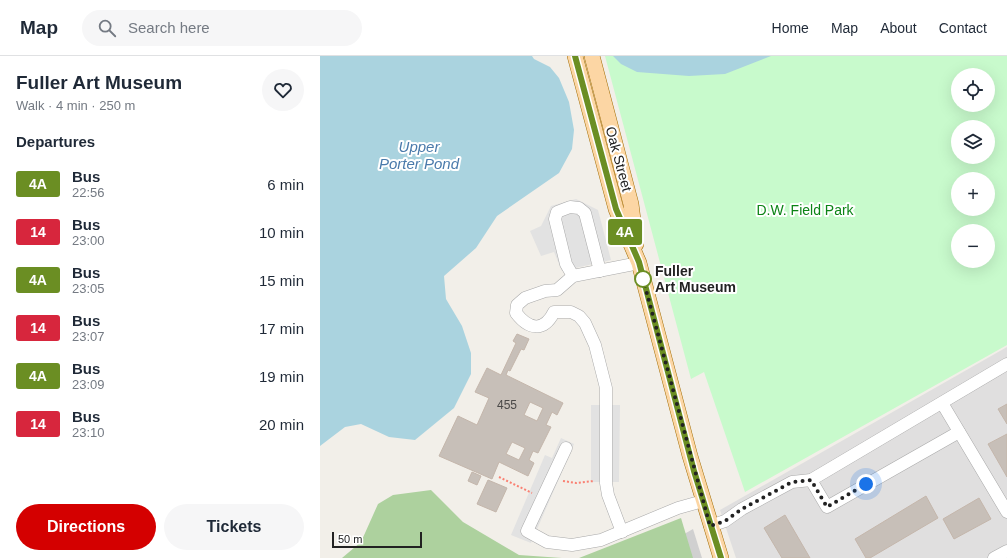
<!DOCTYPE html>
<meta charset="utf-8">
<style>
body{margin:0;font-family:Arial,sans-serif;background:#f6f6f7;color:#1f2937;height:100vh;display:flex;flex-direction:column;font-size:15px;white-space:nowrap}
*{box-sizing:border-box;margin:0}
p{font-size:13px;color:#747a83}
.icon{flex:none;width:22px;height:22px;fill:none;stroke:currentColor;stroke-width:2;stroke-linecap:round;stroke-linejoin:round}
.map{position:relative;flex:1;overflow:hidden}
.sheet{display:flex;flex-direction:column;background:#fff;width:320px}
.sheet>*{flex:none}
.badge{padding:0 8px;border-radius:3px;font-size:14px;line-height:26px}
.controls{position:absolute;left:631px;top:12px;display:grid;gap:8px}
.controls a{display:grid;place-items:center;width:44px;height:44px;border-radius:50%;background:#fff;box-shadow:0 4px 16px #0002;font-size:20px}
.scale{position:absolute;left:12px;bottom:10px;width:90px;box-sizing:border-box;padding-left:4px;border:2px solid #222;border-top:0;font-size:11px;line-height:14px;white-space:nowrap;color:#222;-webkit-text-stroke:3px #fff;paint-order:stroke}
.you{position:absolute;width:20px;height:20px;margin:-10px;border:3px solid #fff;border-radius:50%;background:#1a73e8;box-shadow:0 0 0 6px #1a73e833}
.map>.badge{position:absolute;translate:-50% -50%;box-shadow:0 0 0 2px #fff}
h2{padding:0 16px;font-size:15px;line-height:36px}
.round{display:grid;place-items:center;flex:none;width:42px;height:42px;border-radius:21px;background:#f6f6f7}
.summary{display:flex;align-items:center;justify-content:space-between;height:68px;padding:0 16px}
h1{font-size:19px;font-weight:700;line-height:30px}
.action{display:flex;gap:8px;margin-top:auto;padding:8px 16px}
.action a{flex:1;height:46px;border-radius:24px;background:#d40000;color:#fff;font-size:16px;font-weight:700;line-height:46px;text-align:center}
.action a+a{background:#f6f6f7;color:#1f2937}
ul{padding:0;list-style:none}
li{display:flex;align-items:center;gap:12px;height:48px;padding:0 16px}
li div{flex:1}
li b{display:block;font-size:15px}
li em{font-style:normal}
li .badge{min-width:44px;font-weight:700;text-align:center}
header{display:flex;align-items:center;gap:24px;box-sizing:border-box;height:56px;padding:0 20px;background:#fff;border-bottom:1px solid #e0e1e3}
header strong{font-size:19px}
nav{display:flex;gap:22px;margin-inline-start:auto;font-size:14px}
.search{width:280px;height:36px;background:#f6f6f7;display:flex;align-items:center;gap:10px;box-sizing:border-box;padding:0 14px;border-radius:22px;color:#747a83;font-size:15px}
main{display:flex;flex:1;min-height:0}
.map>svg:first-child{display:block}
</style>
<header>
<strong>Map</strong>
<div class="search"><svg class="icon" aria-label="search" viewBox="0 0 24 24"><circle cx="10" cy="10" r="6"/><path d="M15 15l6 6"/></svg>Search here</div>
<nav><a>Home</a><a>Map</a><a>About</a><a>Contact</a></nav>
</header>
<main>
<section class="sheet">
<div class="summary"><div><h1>Fuller Art Museum</h1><p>Walk · 4 min · 250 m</p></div><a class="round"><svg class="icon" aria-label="heart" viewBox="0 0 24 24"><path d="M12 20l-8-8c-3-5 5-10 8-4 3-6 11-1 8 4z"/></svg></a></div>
<h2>Departures</h2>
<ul>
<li><span class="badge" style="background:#6b8e23;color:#fff">4A</span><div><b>Bus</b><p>22:56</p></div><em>6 min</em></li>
<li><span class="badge" style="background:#d7263d;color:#fff">14</span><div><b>Bus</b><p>23:00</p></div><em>10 min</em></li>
<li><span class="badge" style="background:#6b8e23;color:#fff">4A</span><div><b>Bus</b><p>23:05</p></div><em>15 min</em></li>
<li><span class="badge" style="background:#d7263d;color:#fff">14</span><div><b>Bus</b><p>23:07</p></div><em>17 min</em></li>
<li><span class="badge" style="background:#6b8e23;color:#fff">4A</span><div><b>Bus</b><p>23:09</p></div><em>19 min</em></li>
<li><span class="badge" style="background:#d7263d;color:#fff">14</span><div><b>Bus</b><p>23:10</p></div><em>20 min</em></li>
</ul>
<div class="action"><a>Directions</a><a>Tickets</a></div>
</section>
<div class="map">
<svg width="687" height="502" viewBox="0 0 687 502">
<rect width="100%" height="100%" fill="#f2efe9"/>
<!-- residential -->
<path fill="#e0dfdf" d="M687,291v211h-271l-16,-48z"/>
<!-- religious -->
<path fill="#d0d0d0" d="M373,473l9,29h-60z"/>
<!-- forest -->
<g fill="#add19e">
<path d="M111,434l32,32 56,33 43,3h-220l19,-16 17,-38 15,-9z"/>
<path d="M361,462l12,40h-114z"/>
</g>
<!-- park -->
<path fill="#c8facc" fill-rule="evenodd" d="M285,0h402v289l-262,147 -41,-120 -13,7zM638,19h30v30h-30zM638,71h30v30h-30zM638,123h30v30h-30zM638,175h30v30h-30z"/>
<!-- parking -->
<g fill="#e2e2e2">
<path d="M256,143l22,11 13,50 -49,11 -8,-19 -13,4 -11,-25 11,-5 10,-20z"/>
<path d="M271,349h29l-1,77h-28z"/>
<path d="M241,382l13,6 -43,99 -20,-8 34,-80 7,3z"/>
</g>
<!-- water -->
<g fill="#aad3df">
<path d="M0,0h212l2,3 16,8 9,11 10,24 5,28 -2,19 -13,24 -62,43 -21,32 -32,28 2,23 16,27 9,27v21l-17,34 -39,32 -26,-3 -28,-13 -16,3 -25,19z"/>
<path d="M293,0h158l-46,18 -36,2 -52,-4 -16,-8z"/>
</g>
<!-- building -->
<g fill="#c7bfb8" stroke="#c4b6ab" fill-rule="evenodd">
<path d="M197,278l12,5 -5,11 -3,-1 -11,22 -2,-1 -2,5 57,28 -6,12 -5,-3 -6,13 5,2 -13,26 -5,-2 -4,9 5,3 -6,13 -29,-14 -7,17 -53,-23 19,-40 19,9 12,-27 -14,-6 12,-24 14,7 15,-32 -3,-2zM210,346l13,6 -6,13 -13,-6zM192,386l13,6 -6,12 -13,-6z"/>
<path d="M687,348v20l-9,-15z"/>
<path d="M687,378v43l-19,-33z"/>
<path d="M152,416l9,4 -4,9 -9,-4z"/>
<path d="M168,424l19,8 -11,24 -19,-8z"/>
<path d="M606,440l12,22 -68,40h-4l-11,-19z"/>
<path d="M659,442l12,21 -37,20 -11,-20z"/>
<path d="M465,459l25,43h-28l-18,-30z"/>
</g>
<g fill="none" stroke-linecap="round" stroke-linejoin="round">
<defs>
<g id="minor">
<path d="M253,220l-7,-12 -11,-45 2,-7 13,-5 9,1 6,5 15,58"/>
<path d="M622,347l65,109"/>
<path d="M246,392l-39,83 20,11 25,3 29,-5 77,-32 25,-7"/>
<path d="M491,424l16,27 132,-75"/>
<path d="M390,470l15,-5 17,-12 50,-27 19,-2 196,-116"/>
<path d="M302,476l-14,-37 -2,-12v-95l-11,-43 -10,-22 -6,-7 -8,-4h-17c-10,20 -25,18 -38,1l1,-8 8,-7 20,-7 12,-1 16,-14 66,-13"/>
<path d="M674,502l13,-7"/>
</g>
<g id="major">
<path d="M255,0l41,153 23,54 51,193 31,102"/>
<path d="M272,0l39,148 5,40"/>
</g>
</defs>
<!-- minor casing -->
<use href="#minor" stroke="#a9a9a9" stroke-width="13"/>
<!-- major casing -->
<use href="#major" stroke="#a06b00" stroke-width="16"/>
<!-- path -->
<g stroke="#fa8072" stroke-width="2" stroke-dasharray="2 2" stroke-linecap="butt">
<path d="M179,421l33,16"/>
<path d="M243,425l13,2 18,-2"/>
</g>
<!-- minor -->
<use href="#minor" stroke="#fff" stroke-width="12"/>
<!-- major -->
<use href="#major" stroke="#fcd6a4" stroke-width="15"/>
</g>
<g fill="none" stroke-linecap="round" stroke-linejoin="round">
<defs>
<path id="line" d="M255,0l41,153 23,53 55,209 27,87"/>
</defs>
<!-- line casing -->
<use href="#line" stroke="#fff" stroke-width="9"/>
<!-- line -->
<use href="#line" stroke="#6b8e23" stroke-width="6"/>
<!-- walk -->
<path stroke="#222" stroke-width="4" stroke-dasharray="0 7.2" d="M323,223l67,247 15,-5 17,-12 50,-27 19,-2 16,27 39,-23"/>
</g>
<!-- markers -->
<circle fill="#fff" stroke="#6b8e23" stroke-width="2" cx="323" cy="223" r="8"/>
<g text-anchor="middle" stroke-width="4" stroke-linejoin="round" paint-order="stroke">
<!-- number labels -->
<g font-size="12" fill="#4b4948">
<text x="187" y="353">455</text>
</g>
<!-- street labels -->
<g font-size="14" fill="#222" stroke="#fff">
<text transform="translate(299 103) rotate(75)" y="5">Oak Street</text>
</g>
<!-- park labels -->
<g font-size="14" fill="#0c8416" stroke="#fff">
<text x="485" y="159">D.W. Field Park</text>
</g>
<!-- stop labels -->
<g font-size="14" font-weight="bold" fill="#222" stroke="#fff" text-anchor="start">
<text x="335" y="220">Fuller<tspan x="335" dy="16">Art Museum</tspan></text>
</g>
<!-- water labels -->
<g font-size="15" font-style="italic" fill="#4a7aab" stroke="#fff">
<text x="99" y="96">Upper<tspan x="99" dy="17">Porter Pond</tspan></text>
</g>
</g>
</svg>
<div class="controls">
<a><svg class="icon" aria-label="locate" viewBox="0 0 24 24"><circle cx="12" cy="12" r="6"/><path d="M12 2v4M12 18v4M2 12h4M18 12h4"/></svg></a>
<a><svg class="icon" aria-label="layers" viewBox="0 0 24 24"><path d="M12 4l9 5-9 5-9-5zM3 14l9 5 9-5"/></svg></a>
<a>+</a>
<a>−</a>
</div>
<div class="scale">50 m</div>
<div class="you" style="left:546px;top:428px"></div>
<b class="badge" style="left:305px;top:176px;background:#6b8e23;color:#fff">4A</b>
</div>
</main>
